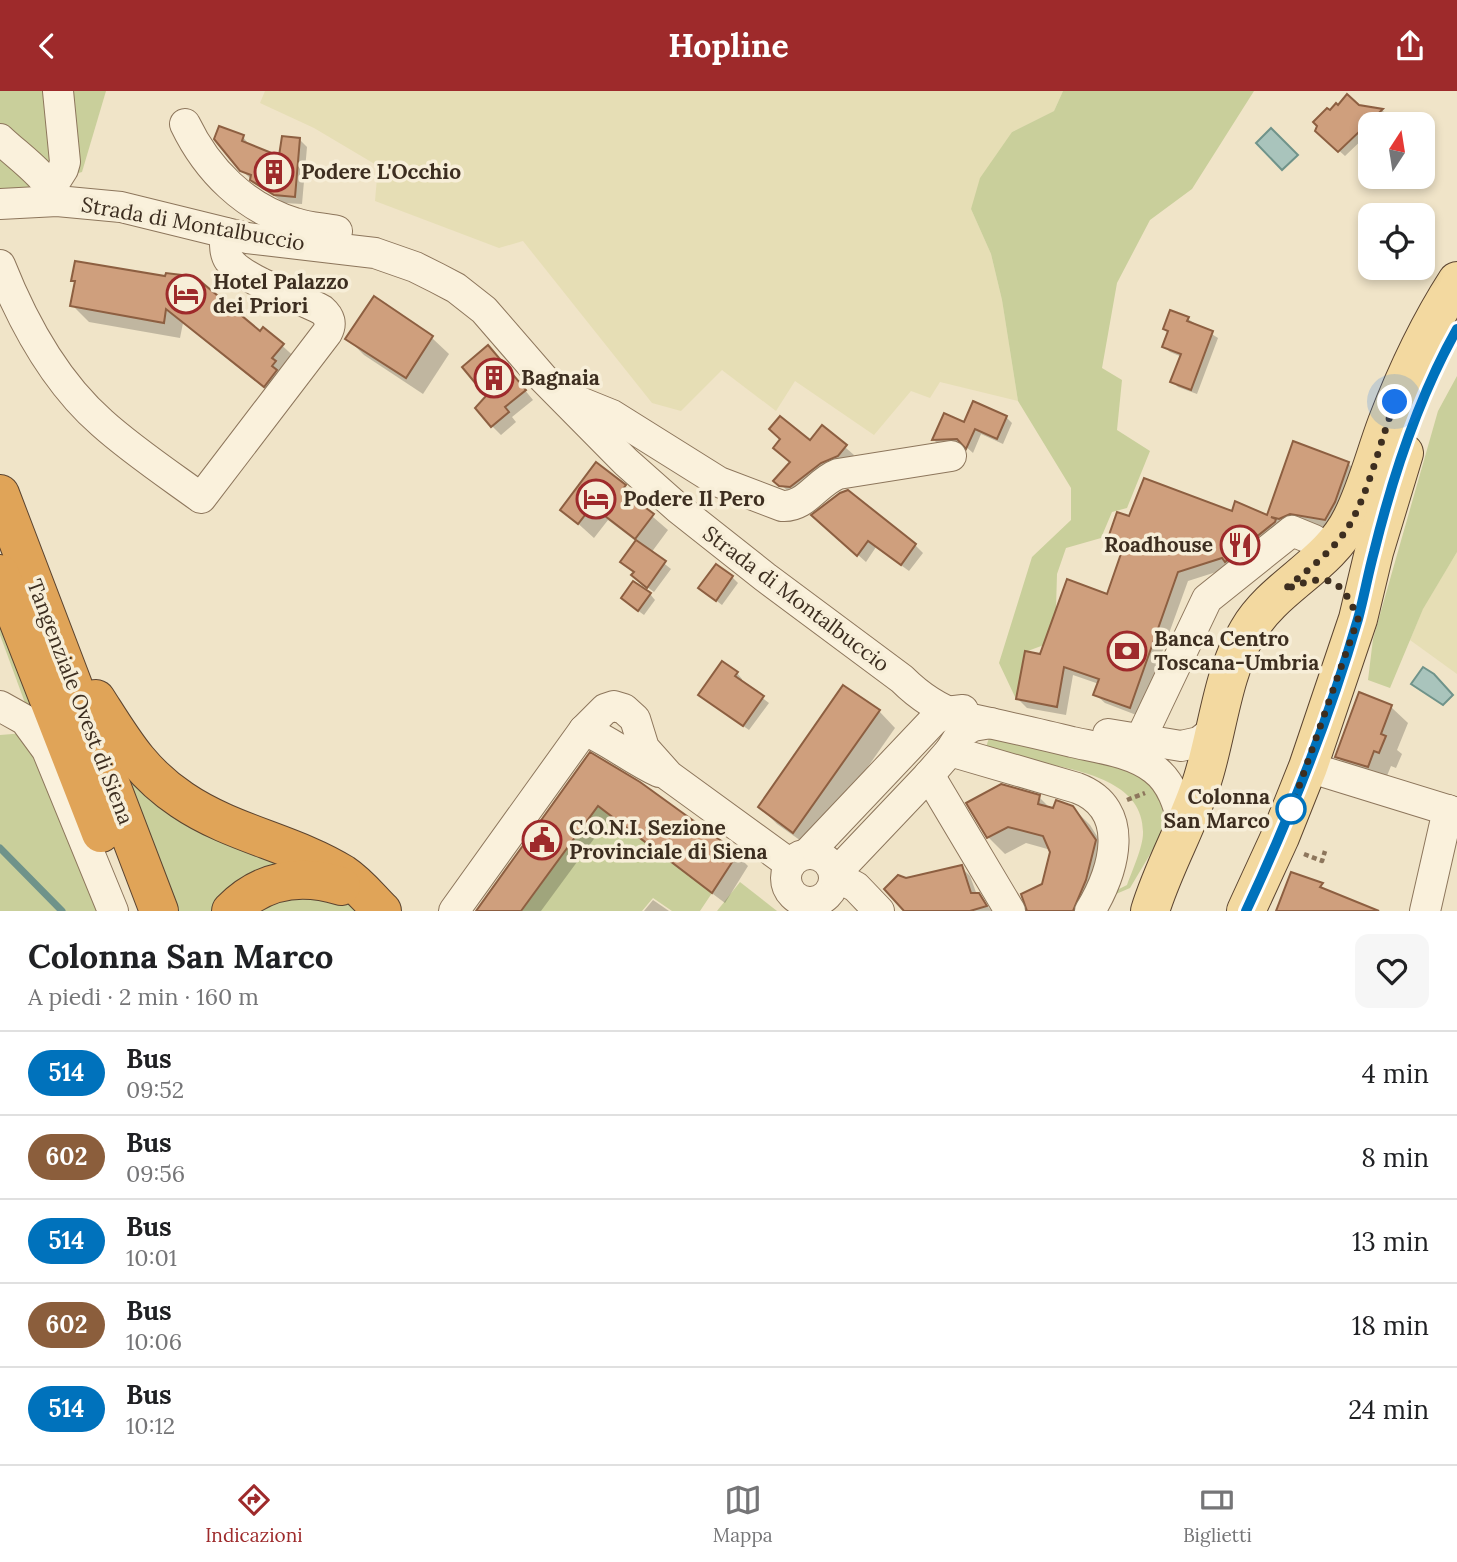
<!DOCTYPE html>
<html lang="it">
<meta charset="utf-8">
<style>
body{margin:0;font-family:Lora,serif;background:#f6f6f6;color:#202124;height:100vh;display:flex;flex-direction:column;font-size:26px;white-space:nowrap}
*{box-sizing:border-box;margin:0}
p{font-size:23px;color:#757577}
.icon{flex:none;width:38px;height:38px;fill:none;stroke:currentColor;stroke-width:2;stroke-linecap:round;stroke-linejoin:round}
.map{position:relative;height:820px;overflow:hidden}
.drawer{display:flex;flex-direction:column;background:#fff;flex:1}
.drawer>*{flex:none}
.badge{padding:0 14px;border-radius:23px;font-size:24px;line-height:46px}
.needle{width:46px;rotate:12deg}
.fabs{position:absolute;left:1358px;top:21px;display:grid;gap:14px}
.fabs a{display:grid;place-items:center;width:77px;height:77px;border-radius:14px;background:#fff;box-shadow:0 4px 10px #0003;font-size:35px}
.you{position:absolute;width:35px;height:35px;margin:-18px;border:5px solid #fff;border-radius:50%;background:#1a73e8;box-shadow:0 0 0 10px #1a73e833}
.map>.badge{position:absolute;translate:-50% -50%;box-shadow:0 0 0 4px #fff}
.round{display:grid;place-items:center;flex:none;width:74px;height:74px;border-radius:14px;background:#f6f6f6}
.headline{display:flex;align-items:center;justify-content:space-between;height:119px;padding:0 28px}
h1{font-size:33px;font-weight:700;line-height:52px}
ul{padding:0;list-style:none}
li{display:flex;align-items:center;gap:21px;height:84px;padding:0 28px;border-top:2px solid #e0e0e0}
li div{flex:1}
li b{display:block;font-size:26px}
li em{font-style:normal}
li .badge{min-width:77px;font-weight:700;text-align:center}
header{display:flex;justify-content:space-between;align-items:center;height:91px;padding:0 28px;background:#9e2a2b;color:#fff;font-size:32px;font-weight:700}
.menu{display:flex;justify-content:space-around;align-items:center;height:98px;border-top:2px solid #e0e0e0;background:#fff;font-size:19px;color:#757577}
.menu a{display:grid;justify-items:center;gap:4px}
.menu .selected{color:#9e2a2b}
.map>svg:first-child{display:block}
</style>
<header><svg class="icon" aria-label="back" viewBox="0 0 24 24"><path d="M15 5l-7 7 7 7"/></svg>Hopline<svg class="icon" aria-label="share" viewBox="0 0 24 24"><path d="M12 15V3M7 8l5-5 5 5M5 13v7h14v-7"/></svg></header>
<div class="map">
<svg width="1457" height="820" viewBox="0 0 1457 820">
<rect width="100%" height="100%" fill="#f0e4c8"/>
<!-- farmland -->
<g fill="#e6deb5">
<path d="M265,0h798l-9,20 -42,21 -41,77 20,45 11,46 16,101 -78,-19 -10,16 -19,-7 -37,44 -79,-54 -19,30 -54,-41 -41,41 -29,-8 -129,-162 -24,7 -124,-47 3,-35 -64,-38 -54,-25z"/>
<path d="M1457,461v122l-47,-34 13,-32z"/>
</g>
<!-- green -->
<g fill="#c9cf9b">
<path d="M0,0h106l-24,81 -52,15 -30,4z"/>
<path d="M1063,0h191l-62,98 -42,31 -33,63 -15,85 20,12 -5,50 33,21 -23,57 -15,4 -11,26 -35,10 -9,26 -1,35 -12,36 -19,7 -9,47 -17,-36 33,-106 39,-37v-32l-53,-87 -16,-101 -11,-46 -20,-45 9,-31 32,-46 42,-21z"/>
<path d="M1457,285v176l-34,57 -33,79 -22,-8 5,-41 65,-228z"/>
<path d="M0,507l46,124 -18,-14 -3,-5 -25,-68z"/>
<path d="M25,642l77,178h-102v-176z"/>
<path d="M989,647l128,28 30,14 13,16 4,22 -1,10 -8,18 -25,42 -14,6h-7l18,-9c5,-14 16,-38 16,-52 1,-48 -54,-60 -90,-68 -23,-5 -46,-10 -69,-12z"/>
<path d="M118,669l168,99 -65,52h-50z"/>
<path d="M598,715l114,87 -12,18h-28l-19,-13 -11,13h-120z"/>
<path d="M740,791l37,29h-60z"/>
<path d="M329,800l33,20h-120l11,-10z"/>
</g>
<!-- water -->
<g fill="#a9c4bc" stroke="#6f938a" stroke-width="2">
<path d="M1271,37l27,27 -16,15 -26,-27z"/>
<path d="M1423,576l11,7 19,21 -10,10 -32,-21z"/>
</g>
<!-- shadow -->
<g fill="#0003">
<path d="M1358,16l24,3 5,5 -9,9h-8v8l-25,24 -28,-25 13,-18z"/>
<path d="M220,37l23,9 8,10 30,11 18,-19 8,8 -5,57 -18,-1 -34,-25 -9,-8z"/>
<path d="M76,172l184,70 4,-4 36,33 -19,40 -98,-79 -3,15 -91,-16 -17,-17 4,-21 -3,-4z"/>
<path d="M374,207l58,40 17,16 -26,40 -59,-39 -16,-16z"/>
<path d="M1188,228l30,19 -21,56 -19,-7 -6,-6 10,-24 -12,-5 -6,-5 5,-15 -4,-4z"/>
<path d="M497,265l36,44 -21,17 4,5 -15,13 -9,-9z"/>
<path d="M1006,326l6,6 -9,21 -22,-10 -8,19 -9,-8h-25l-5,-5 30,-16z"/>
<path d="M823,337l31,27 -7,9 -53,32 -18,-15z"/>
<path d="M1348,372l9,10 -22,56 -35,-7 -68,45 -44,14 -49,135 -34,-13 -10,-9 4,-10 -26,-9 -7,40 -39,-7 -9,-9 23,-43 67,-60 17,-47 -15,-11 20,-19 104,-6 34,4z"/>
<path d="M625,395l15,16 -2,2 30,26 -17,23 20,16 -17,23 -15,-11 -4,-8 2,-31 -29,-22 -14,18 -31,-28z"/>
<path d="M848,401l57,43 18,18 -14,18 -33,-24 -10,15 -44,-39z"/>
<path d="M732,486l6,6 -16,22 -22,-17z"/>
<path d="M650,503l5,6 -11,15 -15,-11z"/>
<path d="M737,582l5,6 -1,3 28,21 -20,27 -43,-30z"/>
<path d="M1391,616l17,16 -11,27 5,4 -6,14 -5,-2 -7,17 -31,-10 -16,-17z"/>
<path d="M879,620l16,17 -84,120 -34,-24 -17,-17z"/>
<path d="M590,663l147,101 11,11 -23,37 -115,-86 -69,94h-65z"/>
<path d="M1039,706l12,12 21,-2 18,18 22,35 -17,51h-66l14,-26 8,-35 -25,-7 -21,11 -17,-17z"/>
<path d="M961,776l9,9 7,19 15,16h-86v-31z"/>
<path d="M653,809l16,11h-25z"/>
</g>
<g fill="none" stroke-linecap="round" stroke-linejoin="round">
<!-- stream -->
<path stroke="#6f938a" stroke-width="7" d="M0,757l62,63"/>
</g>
<!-- building -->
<g fill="#cf9f7d" stroke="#8d5f41" stroke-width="2">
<path d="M1347,3l12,11 24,4 -45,43 -23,-21 2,-5 -4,-4 14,-14 3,2 6,-7 2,2z"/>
<path d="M219,35l25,9 -2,6 37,15 3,-20 18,2 -5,59 -21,-2 -24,-15 1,-5 -11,-4 -26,-32z"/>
<path d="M75,170l90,15 1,-3 16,2 18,6 60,50 3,-4 21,17 -12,14 4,3 -4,5 5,4 -13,17 -98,-78 -2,14 -94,-17 5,-25h-4z"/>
<path d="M374,205l59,40 -27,42 -61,-39z"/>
<path d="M1170,219l19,7 -2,4 26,10 -22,59 -21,-8 11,-28 -19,-7 6,-16 -5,-2z"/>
<path d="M488,254l38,45 -21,17 4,5 -18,15 -16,-19 11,-12 -24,-29z"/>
<path d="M973,310l34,15 -10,23 -22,-10 -9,20 -9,-10 -25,1 12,-27 20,9z"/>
<path d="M780,325l30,24 12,-15 25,20 -9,11 -17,7 -31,24 -11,-1 -6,-5 17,-19 -17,-14 7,-9 -11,-10z"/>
<path d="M1293,350l56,21 -14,40 -10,18 -35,-6 -11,5 -8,-2 5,2 -1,3 -50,40 -3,-4 -44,14 -48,136 -37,-13 6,-16 -35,-12 -7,40 -41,-8 9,-48 15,3 27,-75 40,15 17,-49 -16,-7 9,-26 12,4 15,-38 88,33 3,-10 32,14z"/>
<path d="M596,371l30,23 -4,5 32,24 -19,25 -43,-33 -14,18 -18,-14z"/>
<path d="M848,399l68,54 -15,21 -33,-24 -11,15 -46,-41 29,-22z"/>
<path d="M636,449l30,21 -19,27 -16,-13 3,-3 -14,-10z"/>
<path d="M716,473l17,12 -17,25 -18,-13z"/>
<path d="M633,490l18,12 -13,18 -17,-13z"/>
<path d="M722,570l16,11 -3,4 29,20 -21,30 -45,-31z"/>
<path d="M843,594l37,25 -87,123 -35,-26z"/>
<path d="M1359,601l33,13 -11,29 5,2 -7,17 -5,-2 -6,16 -33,-10z"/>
<path d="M590,661l50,30 98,71 -26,40 -114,-87 -77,105h-45z"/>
<path d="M1001,693l39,11 -2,9 15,4 3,-8 17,6 23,34 -10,40 -13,31h-46l-6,-17 21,-10 8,-32 -7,-16 -35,-9 -21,11 -21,-35z"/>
<path d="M962,774l9,28h8l8,13 -17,5h-66l-20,-22 14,-14 8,3z"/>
<path d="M1291,781l32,11 -3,4 59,24h-103z"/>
</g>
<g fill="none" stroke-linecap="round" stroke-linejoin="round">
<defs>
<g id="minor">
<path d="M185,33c22,46 60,84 110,99 14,5 28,5 42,8"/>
<path d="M0,48c20,19 47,36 57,62"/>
<path d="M51,97l12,-19 2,-7 -7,-71"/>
<path d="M0,113l57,-3 64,6 126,31 128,15 40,14 22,11 19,10 28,22 59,68 83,84 53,47 86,68 137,102c18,18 36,30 60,38 37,8 74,16 110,25 27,6 60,10 82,27 19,14 25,39 31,61"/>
<path d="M0,174c23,58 54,116 102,158 30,27 66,51 99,75l126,-165c5,-9 3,-16 -5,-23 -23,-13 -79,-29 -93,-50 -5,-7 -4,-18 -4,-27"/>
<path d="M570,307l42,17 107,67 63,24c23,2 35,-24 56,-32l113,-18"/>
<path d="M0,615l25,14 22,30 66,161"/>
<path d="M584,639c26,11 49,30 75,42"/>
<path d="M1108,643l73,12 18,-4 18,-14"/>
<path d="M1140,649l67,-141 85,-68 22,9"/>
<path d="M950,660l127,37c56,21 37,83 13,123"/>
<path d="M1308,676l149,46"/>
<path d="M929,684l81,136"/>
<path d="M808,762l126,-133 12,-8 17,-2"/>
<circle cx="810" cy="787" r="24"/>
<path d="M454,820l130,-181 21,-21 9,-3 10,3 11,10 9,29 25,28 121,88"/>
<path d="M879,820l-23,-24 -22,-12 95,-100 21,-24 12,-19 11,-6 18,-3"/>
<path d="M1425,820l23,-101"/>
</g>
<g id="major">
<path d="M1150,820c14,-46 39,-87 53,-133 15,-48 19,-104 45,-147 26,-45 81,-65 104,-113 15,-30 23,-63 35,-95 19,-50 41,-97 70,-142"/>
<path d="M1246,820l34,-74 28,-70 50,-148 16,-67 30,-99"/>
</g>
<g id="highway">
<path d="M0,403l159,417"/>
<path d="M0,483l101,259"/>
<path d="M96,608c27,42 44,73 86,101 50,34 111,43 161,74 15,10 26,24 39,37"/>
<path d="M231,820c30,-31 69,-38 110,-25"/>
</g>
</defs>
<!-- minor casing -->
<use href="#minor" stroke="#8d765c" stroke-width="32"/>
<!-- major casing -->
<use href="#major" stroke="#5b4430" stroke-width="40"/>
<!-- highway casing -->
<use href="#highway" stroke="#5b4430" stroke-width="40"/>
<!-- path -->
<g stroke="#8d765c" stroke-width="4.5" stroke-dasharray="5 3.5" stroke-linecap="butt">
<path d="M1127,709l18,-7"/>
<path d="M1304,763l18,7 3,-10"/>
</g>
<!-- minor -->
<use href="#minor" stroke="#faf1dc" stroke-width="30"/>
<!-- major -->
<use href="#major" stroke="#f3d9a0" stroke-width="38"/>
<!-- highway -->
<use href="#highway" stroke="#e0a458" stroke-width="38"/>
</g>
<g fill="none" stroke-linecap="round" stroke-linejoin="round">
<defs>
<path id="line" d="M1246,820c44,-94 83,-192 112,-292 6,-22 10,-45 16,-67 19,-77 44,-154 83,-223"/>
</defs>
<!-- line casing -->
<use href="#line" stroke="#fff" stroke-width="16"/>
<!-- line -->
<use href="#line" stroke="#0072bc" stroke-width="10"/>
<!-- walk -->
<path stroke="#3d2e20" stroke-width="7" stroke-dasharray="0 12.6" d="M1291,718l-2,6 69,-196c-17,-43 -31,-47 -74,-29 22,-19 47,-37 63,-61 22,-35 33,-88 48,-127"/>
</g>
<!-- icons -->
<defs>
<symbol id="building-ring" viewBox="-11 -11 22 22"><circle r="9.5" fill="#f7eed8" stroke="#9e2a2b" stroke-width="1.5"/><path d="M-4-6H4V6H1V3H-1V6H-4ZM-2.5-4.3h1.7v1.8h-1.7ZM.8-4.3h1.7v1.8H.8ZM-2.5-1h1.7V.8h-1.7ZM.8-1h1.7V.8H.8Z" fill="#9e2a2b"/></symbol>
<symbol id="hotel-ring" viewBox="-11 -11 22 22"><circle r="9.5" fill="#f7eed8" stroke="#9e2a2b" stroke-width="1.5"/><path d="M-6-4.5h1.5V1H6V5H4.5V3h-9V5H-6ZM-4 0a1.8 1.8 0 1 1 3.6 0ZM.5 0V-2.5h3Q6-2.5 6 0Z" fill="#9e2a2b"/></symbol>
<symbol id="restaurant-ring" viewBox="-11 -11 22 22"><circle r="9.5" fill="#f7eed8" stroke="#9e2a2b" stroke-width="1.5"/><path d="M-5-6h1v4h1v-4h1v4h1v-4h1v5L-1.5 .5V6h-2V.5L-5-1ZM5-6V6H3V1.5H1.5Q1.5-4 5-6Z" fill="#9e2a2b"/></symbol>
<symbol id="bank-ring" viewBox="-11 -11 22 22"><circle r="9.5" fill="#f7eed8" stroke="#9e2a2b" stroke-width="1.5"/><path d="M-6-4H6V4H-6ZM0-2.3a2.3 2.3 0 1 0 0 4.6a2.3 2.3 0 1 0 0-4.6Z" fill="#9e2a2b"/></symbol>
<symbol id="civic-ring" viewBox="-11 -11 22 22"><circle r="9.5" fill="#f7eed8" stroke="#9e2a2b" stroke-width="1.5"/><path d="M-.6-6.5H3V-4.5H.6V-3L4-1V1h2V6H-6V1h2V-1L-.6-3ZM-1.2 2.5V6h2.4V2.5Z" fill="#9e2a2b"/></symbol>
</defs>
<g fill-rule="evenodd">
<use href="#building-ring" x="252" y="59" width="44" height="44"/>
<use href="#hotel-ring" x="164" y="181" width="44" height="44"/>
<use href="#building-ring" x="472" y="265" width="44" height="44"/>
<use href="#hotel-ring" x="574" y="386" width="44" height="44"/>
<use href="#restaurant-ring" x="1218" y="432" width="44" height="44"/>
<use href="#bank-ring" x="1105" y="538" width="44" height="44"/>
<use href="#civic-ring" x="520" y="727" width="44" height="44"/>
</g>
<!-- markers -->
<circle fill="#fff" stroke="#0072bc" stroke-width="3.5" cx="1291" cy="718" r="14"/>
<g text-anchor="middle" stroke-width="7" stroke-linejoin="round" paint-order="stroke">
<!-- poi labels -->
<g font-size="21" font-weight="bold" fill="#3d2e20" stroke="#f7eed8" text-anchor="start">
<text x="301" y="88">Podere L'Occhio</text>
<text x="213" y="198">Hotel Palazzo<tspan x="213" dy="24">dei Priori</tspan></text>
<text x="521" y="294">Bagnaia</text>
<text x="623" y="415">Podere Il Pero</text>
<text x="1213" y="461" text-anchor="end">Roadhouse</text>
<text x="1154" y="555">Banca Centro<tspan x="1154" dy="24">Toscana-Umbria</tspan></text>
<text x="569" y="744">C.O.N.I. Sezione<tspan x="569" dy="24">Provinciale di Siena</tspan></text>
</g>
<!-- street labels -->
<g font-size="21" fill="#3d2e20" stroke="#f7eed8">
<text transform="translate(193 133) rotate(10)" y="7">Strada di Montalbuccio</text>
<text transform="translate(796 508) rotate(37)" y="7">Strada di Montalbuccio</text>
<text transform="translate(80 611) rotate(69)" y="7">Tangenziale Ovest di Siena</text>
</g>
<!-- stop labels -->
<g font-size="21" font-weight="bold" fill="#3d2e20" stroke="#f7eed8" text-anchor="end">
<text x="1270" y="713">Colonna<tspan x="1270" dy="24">San Marco</tspan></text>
</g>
</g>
</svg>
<div class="fabs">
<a><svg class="needle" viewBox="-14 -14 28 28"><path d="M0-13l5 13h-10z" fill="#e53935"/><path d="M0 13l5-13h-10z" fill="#757577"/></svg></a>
<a><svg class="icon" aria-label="locate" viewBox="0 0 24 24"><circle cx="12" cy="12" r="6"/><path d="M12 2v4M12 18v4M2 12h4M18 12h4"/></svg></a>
</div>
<div class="you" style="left:1395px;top:311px"></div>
</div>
<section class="drawer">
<div class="headline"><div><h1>Colonna San Marco</h1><p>A piedi · 2 min · 160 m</p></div><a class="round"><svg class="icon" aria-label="heart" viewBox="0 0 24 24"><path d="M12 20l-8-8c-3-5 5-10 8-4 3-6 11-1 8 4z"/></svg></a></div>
<ul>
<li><span class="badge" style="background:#0072bc;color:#fff">514</span><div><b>Bus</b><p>09:52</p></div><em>4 min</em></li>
<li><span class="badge" style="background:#8b5e3c;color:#fff">602</span><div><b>Bus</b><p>09:56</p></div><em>8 min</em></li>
<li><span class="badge" style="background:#0072bc;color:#fff">514</span><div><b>Bus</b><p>10:01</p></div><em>13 min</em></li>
<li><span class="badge" style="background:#8b5e3c;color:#fff">602</span><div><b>Bus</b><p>10:06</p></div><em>18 min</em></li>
<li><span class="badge" style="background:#0072bc;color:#fff">514</span><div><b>Bus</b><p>10:12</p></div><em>24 min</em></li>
</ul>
</section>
<nav class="menu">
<a class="selected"><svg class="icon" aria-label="directions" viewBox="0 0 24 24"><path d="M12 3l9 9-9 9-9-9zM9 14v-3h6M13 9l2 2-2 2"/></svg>Indicazioni</a>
<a><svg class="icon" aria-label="map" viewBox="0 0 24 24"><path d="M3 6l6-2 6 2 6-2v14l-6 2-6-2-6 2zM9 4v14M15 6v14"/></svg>Mappa</a>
<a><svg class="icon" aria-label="tickets" viewBox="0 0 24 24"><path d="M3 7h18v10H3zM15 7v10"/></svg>Biglietti</a>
</nav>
